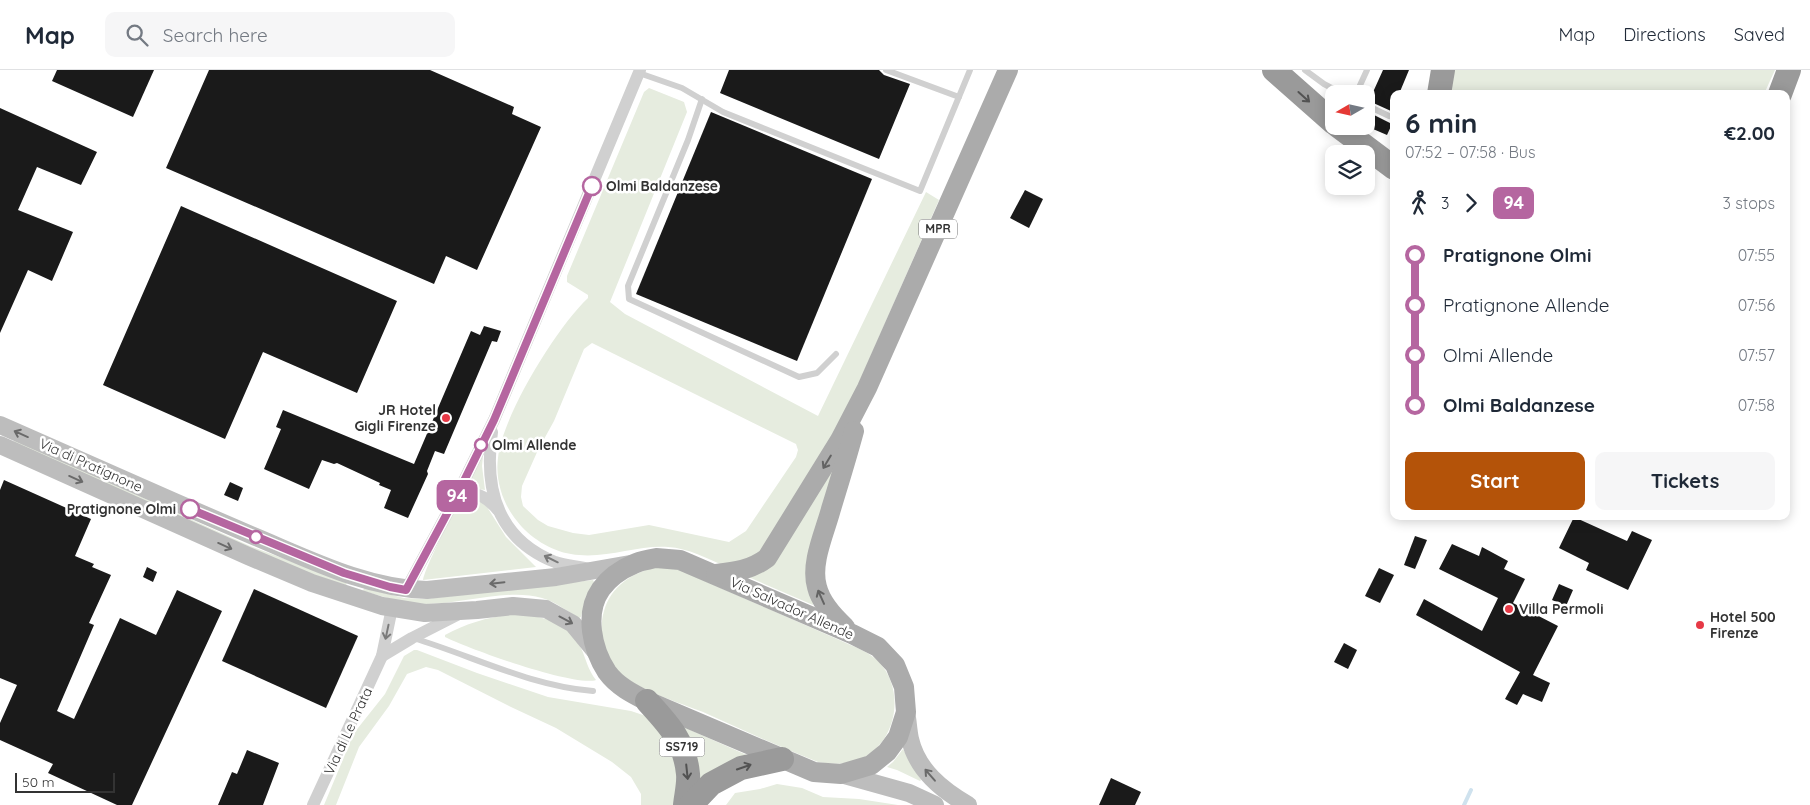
<!DOCTYPE html>
<meta charset="utf-8">
<style>
body{margin:0;font-family:Quicksand,sans-serif;background:#f6f6f7;color:#1f2937;height:100vh;display:flex;flex-direction:column;font-size:19px;white-space:nowrap}
*{box-sizing:border-box;margin:0}
p{font-size:16px;color:#747a83}
.icon{flex:none;width:28px;height:28px;fill:none;stroke:currentColor;stroke-width:2;stroke-linecap:round;stroke-linejoin:round}
.map{position:relative;flex:1;overflow:hidden}
.sheet{position:absolute;left:1390px;top:20px;width:400px;height:430px;display:flex;flex-direction:column;background:#fff;border-radius:10px;box-shadow:0 2px 12px #0003}
.sheet>*{flex:none}
.badge{padding:0 10px;border-radius:8px;font-size:18px;line-height:32px}
.needle{width:32px;rotate:261deg}
.fabs{position:absolute;left:1325px;top:15px;display:grid;gap:10px}
.fabs a{display:grid;place-items:center;width:50px;height:50px;border-radius:10px;background:#fff;box-shadow:0 2px 12px #0003;font-size:25px}
.scale{position:absolute;left:15px;bottom:12px;width:100px;box-sizing:border-box;padding-left:5px;border:2px solid #333;border-top:0;font-size:14px;line-height:18px;white-space:nowrap;color:#333;-webkit-text-stroke:4px #fff;paint-order:stroke}
.map>.badge{position:absolute;translate:-50% -50%;box-shadow:0 0 0 2px #fff}
.legs{display:flex;align-items:center;gap:8px;height:55px;padding:0 15px;font-size:16px}
.legs p{margin-inline-start:auto}
.overview{display:flex;align-items:center;justify-content:space-between;height:85px;padding:0 15px}
h1{font-size:28px;font-weight:700;line-height:38px}
.primary-button{display:flex;gap:10px;margin-top:auto;padding:10px 15px}
.primary-button a{flex:1;height:58px;border-radius:10px;background:#b45309;color:#fff;font-size:20px;font-weight:700;line-height:58px;text-align:center}
.primary-button a+a{background:#f6f6f7;color:#1f2937}
ul{padding:0 15px;list-style:none}
li{display:flex;align-items:center;gap:18px;height:50px;font-size:19px}
li i{display:grid;place-items:center;width:8px;height:100%;margin:0 6px;background:currentColor}
li i::after{content:'';width:12px;height:12px;margin:-6px;border:4px solid;border-radius:50%;background:#fff}
li p{margin-inline-start:auto}
li:first-child i{background:linear-gradient(#0000 50%,currentColor 0)}
li:last-child i{background:linear-gradient(currentColor 50%,#0000 0)}
header{display:flex;align-items:center;gap:30px;box-sizing:border-box;height:70px;padding:0 25px;background:#fff;border-bottom:1px solid #e0e1e3}
header strong{font-size:24px}
nav{display:flex;gap:28px;margin-inline-start:auto;font-size:18px}
.search{width:350px;height:45px;background:#f6f6f7;display:flex;align-items:center;gap:12px;box-sizing:border-box;padding:0 18px;border-radius:10px;color:#747a83;font-size:19px}
.map>svg:first-child{display:block}
</style>
<header>
<strong>Map</strong>
<div class="search"><svg class="icon" aria-label="search" viewBox="0 0 24 24"><circle cx="10" cy="10" r="6"/><path d="M15 15l6 6"/></svg>Search here</div>
<nav><a>Map</a><a>Directions</a><a>Saved</a></nav>
</header>
<div class="map">
<svg width="1810" height="735" viewBox="0 0 1810 735">
<rect width="100%" height="100%" fill="#fff"/>
<!-- green -->
<g fill="#e6ecdf" fill-rule="evenodd">
<path d="M1452,0h323l-11,24h-316z"/>
<path d="M649,18l35,14 3,10 -77,190 15,12 193,102 108,-224 13,8 -99,226 -77,128 -38,12c-17,-7 -37,-18 -57,-19 -32,-2 -64,13 -97,7 -20,-3 -42,-17 -54,-33 -14,-17 -22,-41 -19,-63 4,-42 59,-131 90,-160v-3l-21,-13v-6l77,-184zM592,273l204,101 2,6 -2,7 -50,74 -17,11 -80,-17 -60,10 -16,-2 -25,-7 -10,-6 -15,-14 -2,-9 1,-11 16,-36 16,-29 30,-72z"/>
<path d="M845,369l-31,164 -1,2 -67,-29z"/>
<path d="M15,370l235,106 97,36 -1,4 -59,-21 -274,-122z"/>
<path d="M483,386l-1,10 3,24 -18,-3z"/>
<path d="M464,429l18,3 5,5 19,30 30,30 -113,13c1,-10 33,-76 41,-81z"/>
<path d="M656,497l19,1 7,3 164,72c12,5 24,10 33,19 28,30 17,85 -23,99 -13,4 -25,3 -38,1 -39,-15 -77,-33 -115,-50 -23,-9 -68,-23 -85,-41 -14,-16 -20,-40 -14,-60 7,-25 28,-38 52,-44z"/>
<path d="M593,510l1,2 -8,14 -5,21 -2,1c-12,-7 -23,-16 -37,-20 -34,-10 -80,6 -115,6 -22,0 -43,-7 -64,-13l1,-3 40,10 21,1z"/>
<path d="M514,544c29,3 52,5 67,34 5,11 7,22 15,32 -22,7 -127,-31 -151,-43v-2c22,-12 44,-18 69,-21z"/>
<path d="M414,580h3l60,23 71,24 83,14 18,6 29,42 -3,46h-34v-11l-10,-17 -19,-15 -56,-34 -45,-21 -73,-37 -12,-3 -19,7 -18,32 -30,41 -23,58h-12l30,-72 31,-39 19,-38z"/>
<path d="M679,655l70,31 -54,35z"/>
<path d="M903,679l18,31 -1,1 -23,-11 -10,-3 6,-5z"/>
<path d="M777,714l25,4 21,9 36,2 39,6h-172l9,-12 25,-4z"/>
</g>
<g fill="none" stroke-linecap="round" stroke-linejoin="round">
<!-- stream -->
<path stroke="#cfe2ee" stroke-width="4" d="M1464,735l7,-15"/>
</g>
<!-- building -->
<g fill="#1a1a1a">
<path d="M57,0h97l-21,47 -81,-36z"/>
<path d="M209,0h221l84,37 -2,7 29,13 -64,143 -31,-14 -12,28 -268,-116z"/>
<path d="M729,0h150l5,5 26,9 -31,75 -159,-66z"/>
<path d="M1383,0h26l-10,24h-5v11l-3,6 -22,-10z"/>
<path d="M0,38l97,44 -16,33 -44,-18 -19,43 55,22 -21,49 -24,-11 -28,63z"/>
<path d="M1366,41l26,13 -5,11 -21,-9z"/>
<path d="M711,42l161,67 -75,182 -161,-67z"/>
<path d="M1025,120l18,9 -14,29 -19,-10z"/>
<path d="M181,136l216,95 -40,92 -94,-41 -38,87 -122,-54z"/>
<path d="M484,256l17,5 -4,11 -5,-1 -48,113 -9,-3 -8,20 1,3 -20,44 -24,-10 7,-18 -12,-5 1,-2 -43,-20 -3,1 -12,-4 -13,29 -45,-20 17,-40 -5,-2 7,-17 131,54 57,-133 9,4z"/>
<path d="M4,410l87,39 -16,37 19,8 -2,3 19,8 -22,48 5,2 -37,86 17,8 46,-101 36,17 21,-45 45,21 -90,194h-15l-69,-32 5,-9 -53,-24v-17l17,-38 -17,-7v-188z"/>
<path d="M230,412l13,6 -5,13 -14,-6z"/>
<path d="M1574,447l53,24 5,-10 20,9 -24,50 -42,-20 3,-7 -30,-15z"/>
<path d="M1415,466l12,4 -12,29 -11,-4z"/>
<path d="M1452,474l27,12 3,-9 26,14 -4,8 21,10 -12,24 45,23 -25,49 17,8 -8,19 -19,-8 -6,11 -12,-6 15,-27 -104,-57 8,-16 58,32 16,-33 -59,-29z"/>
<path d="M147,497l10,5 -4,10 -10,-5z"/>
<path d="M1379,498l15,7 -14,28 -15,-7z"/>
<path d="M1559,514l14,6 -7,16 -14,-6z"/>
<path d="M254,519l104,47 -32,72 -104,-47z"/>
<path d="M1344,573l13,7 -9,19 -14,-7z"/>
<path d="M247,680l32,13 -16,42h-45l14,-33 5,2z"/>
<path d="M1111,708l30,14 -6,13h-36z"/>
</g>
<g fill="none" stroke-linecap="round" stroke-linejoin="round">
<!-- lane -->
<g stroke="#d0d0d0" stroke-width="6">
<path d="M886,0l73,27"/>
<path d="M1305,0l19,14 19,10"/>
<path d="M639,3l43,15 41,24 197,79 50,-121"/>
<path d="M1356,24l11,-24"/>
<path d="M702,29l-14,41 -60,146 1,13 170,78 18,-4 19,-19"/>
<path d="M1366,35l23,11"/>
<path d="M413,568c60,18 117,48 180,53"/>
</g>
<!-- street -->
<g stroke="#d0d0d0" stroke-width="12">
<path d="M492,362c-8,57 5,107 63,130 11,4 23,4 34,7"/>
<path d="M457,425c17,-6 30,2 41,15"/>
<path d="M406,520l51,-95 37,-75 146,-350"/>
<path d="M382,586l30,-18 47,-24"/>
<path d="M313,735l69,-149 10,-48"/>
</g>
<!-- secondary -->
<g stroke="#bdbdbd" stroke-width="18">
<path d="M0,355c83,37 167,74 251,110 56,23 113,53 176,55l129,-13 74,-13"/>
<path d="M0,375l248,111 64,27 70,23 43,7 52,-3 36,-4 33,3 27,15 23,28"/>
<path d="M906,642c2,9 2,18 4,27 7,31 32,51 58,66"/>
<path d="M841,704l68,19 26,12"/>
</g>
<!-- primary -->
<g stroke="#ababab" stroke-width="20">
<path d="M656,488l24,2 172,74 26,13 17,18 9,22 2,25 -8,25 -11,15 -16,13 -30,9 -27,-2 -167,-71c-14,-7 -30,-15 -40,-29 -15,-23 -23,-59 -6,-83 8,-11 21,-20 33,-25 7,-4 15,-4 22,-6z"/>
<path d="M716,504c19,-2 35,-4 51,-16l73,-118 27,-52 141,-318"/>
<path d="M845,557c-12,-11 -24,-24 -28,-40 -7,-24 8,-55 14,-78 8,-26 16,-52 23,-78"/>
</g>
<!-- highway -->
<g stroke="#9a9a9a" stroke-width="24">
<path d="M1274,0l60,53"/>
<path d="M1439,24l4,-24"/>
<path d="M1780,24l9,-24"/>
<path d="M1338,56l56,42"/>
<path d="M647,631c21,23 38,40 41,73 1,10 -2,21 -3,31"/>
<path d="M691,735l20,-21 30,-16 41,-9"/>
</g>
</g>
<!-- one-way arrows -->
<defs><path id="oneway-shaft" d="M-6 0H5M1.5-3L5.5 0L1.5 3" fill="none" stroke-width="1.6" stroke-linecap="round" stroke-linejoin="round" transform="scale(1.25)"/></defs>
<g stroke="#525252">
<use href="#oneway-shaft" transform="translate(1304 27) rotate(42)"/>
<use href="#oneway-shaft" transform="translate(744 697) rotate(-19)"/>
<use href="#oneway-shaft" transform="translate(687 702) rotate(84)"/>
</g>
<g stroke="#6a6a6a">
<use href="#oneway-shaft" transform="translate(21 364) rotate(-156)"/>
<use href="#oneway-shaft" transform="translate(76 409) rotate(24)"/>
<use href="#oneway-shaft" transform="translate(225 476) rotate(24)"/>
<use href="#oneway-shaft" transform="translate(497 513) rotate(174)"/>
<use href="#oneway-shaft" transform="translate(566 550) rotate(28)"/>
<use href="#oneway-shaft" transform="translate(930 705) rotate(-131)"/>
</g>
<g stroke="#636363">
<use href="#oneway-shaft" transform="translate(827 392) rotate(121)"/>
<use href="#oneway-shaft" transform="translate(821 527) rotate(-114)"/>
</g>
<g stroke="#7a7a7a">
<use href="#oneway-shaft" transform="translate(551 489) rotate(-154)"/>
<use href="#oneway-shaft" transform="translate(387 562) rotate(102)"/>
</g>
<g fill="none" stroke-linecap="round" stroke-linejoin="round">
<defs>
<path id="line-1" d="M190,439l154,64 46,14 16,3 51,-95 37,-75 98,-234"/>
</defs>
<!-- line-1 casing -->
<use href="#line-1" stroke="#fff" stroke-width="11"/>
<!-- line-1 -->
<use href="#line-1" stroke="#b566a0" stroke-width="8"/>
</g>
<!-- markers -->
<g fill="#fff" stroke="#b566a0" stroke-width="2.5">
<circle cx="592" cy="116" r="9"/>
<circle cx="481" cy="375" r="6"/>
<circle cx="190" cy="439" r="9"/>
<circle cx="256" cy="467" r="6"/>
</g>
<g fill="#e63946" stroke="#fff" stroke-width="2">
<circle cx="446" cy="348" r="5"/>
<circle cx="1509" cy="539" r="5"/>
<circle cx="1700" cy="555" r="5"/>
</g>
<g text-anchor="middle" stroke-width="5" stroke-linejoin="round" paint-order="stroke">
<!-- shield labels -->
<g fill="#fff" stroke="#707070" stroke-width="1">
<rect x="919" y="149.5" width="38" height="19" rx="4"/>
<rect x="659.5" y="667.5" width="45" height="19" rx="4"/>
</g>
<g font-size="12" font-weight="bold" fill="#333">
<text x="938" y="163">MPR</text>
<text x="682" y="681">SS719</text>
</g>
<!-- stop labels -->
<g font-size="14" font-weight="bold" fill="#333" stroke="#fff" text-anchor="start">
<text x="606" y="121">Olmi Baldanzese</text>
<text x="492" y="380">Olmi Allende</text>
<text x="176" y="444" text-anchor="end">Pratignone Olmi</text>
</g>
<!-- poi labels -->
<g font-size="14" font-weight="bold" fill="#333" stroke="#fff" text-anchor="start">
<text x="436" y="345" text-anchor="end">JR Hotel<tspan x="436" dy="16">Gigli Firenze</tspan></text>
<text x="1519" y="544">Villa Permoli</text>
<text x="1710" y="552">Hotel 500<tspan x="1710" dy="16">Firenze</tspan></text>
</g>
<!-- street labels -->
<g font-size="14" fill="#333" stroke="#fff">
<text transform="translate(91 395) rotate(24)" y="5">Via di Pratignone</text>
<text transform="translate(792 538) rotate(24)" y="5">Via Salvador Allende</text>
<text transform="translate(348 661) rotate(-65)" y="5">Via di Le Prata</text>
</g>
</g>
</svg>
<div class="fabs">
<a><svg class="needle" viewBox="-14 -14 28 28"><path d="M0-13l5 13h-10z" fill="#e53935"/><path d="M0 13l5-13h-10z" fill="#747a83"/></svg></a>
<a><svg class="icon" aria-label="layers" viewBox="0 0 24 24"><path d="M12 4l9 5-9 5-9-5zM3 14l9 5 9-5"/></svg></a>
</div>
<div class="scale">50 m</div>
<b class="badge" style="left:457px;top:426px;background:#b566a0;color:#fff">94</b>
<section class="sheet">
<div class="overview"><div><h1>6 min</h1><p>07:52 – 07:58 · Bus</p></div><b>€2.00</b></div>
<div class="legs"><svg class="icon" aria-label="walk" viewBox="0 0 24 24"><circle cx="13" cy="4" r="2"/><path d="M13 8l-2 6 4 7M11 14l-3 7M7 12l3-4h3l4 4"/></svg>3<svg class="icon" aria-label="forward" viewBox="0 0 24 24"><path d="M9 5l7 7-7 7"/></svg><b class="badge" style="background:#b566a0;color:#fff">94</b><p>3 stops</p></div>
<ul>
<li><i style="color:#b566a0"></i><b>Pratignone Olmi</b><p>07:55</p></li>
<li><i style="color:#b566a0"></i><span>Pratignone Allende</span><p>07:56</p></li>
<li><i style="color:#b566a0"></i><span>Olmi Allende</span><p>07:57</p></li>
<li><i style="color:#b566a0"></i><b>Olmi Baldanzese</b><p>07:58</p></li>
</ul>
<div class="primary-button"><a>Start</a><a>Tickets</a></div>
</section>
</div>
